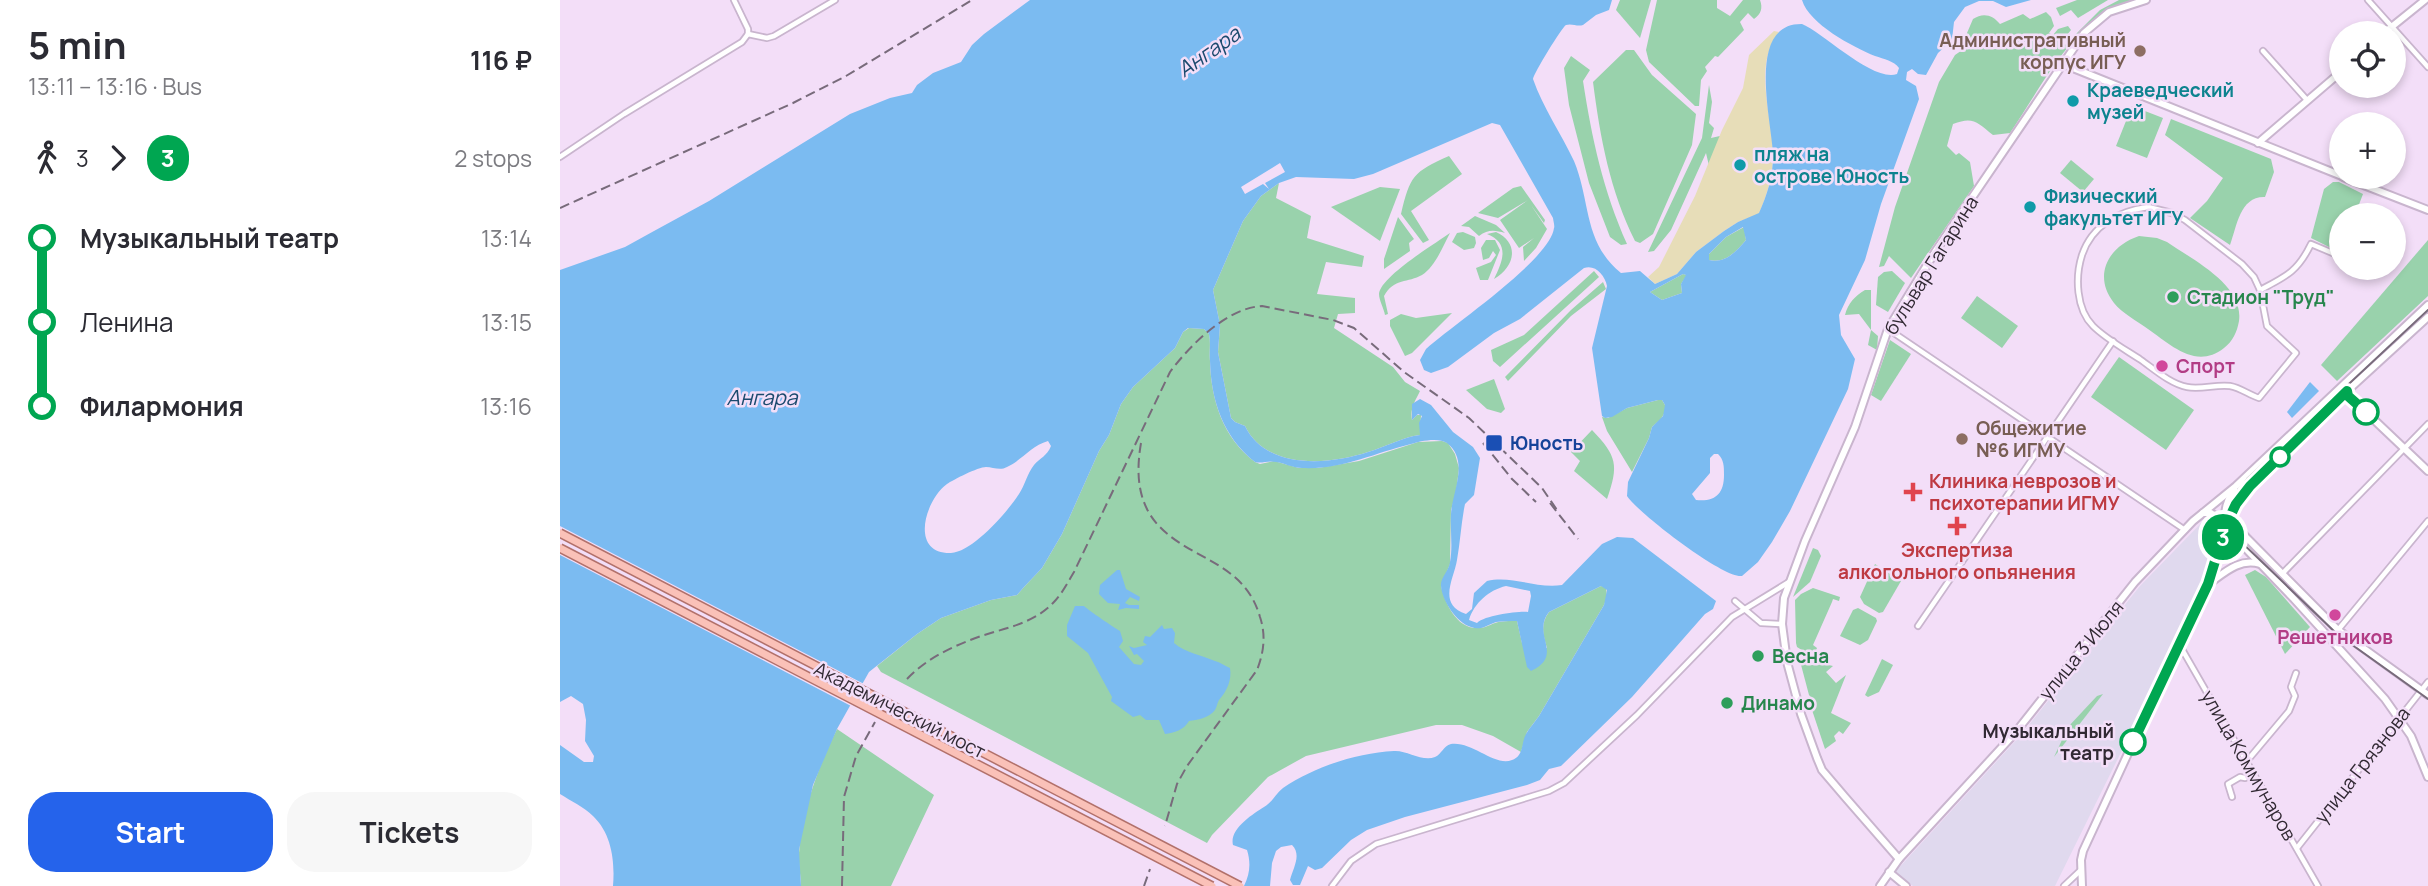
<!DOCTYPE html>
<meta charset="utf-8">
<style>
body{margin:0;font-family:Manrope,sans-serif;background:#f7f7f7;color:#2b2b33;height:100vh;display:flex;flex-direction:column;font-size:26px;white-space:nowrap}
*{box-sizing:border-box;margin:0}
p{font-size:23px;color:#7c7c81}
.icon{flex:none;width:38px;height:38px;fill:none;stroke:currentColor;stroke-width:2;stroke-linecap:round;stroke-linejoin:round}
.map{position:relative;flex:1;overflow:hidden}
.panel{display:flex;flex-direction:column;background:#fff;width:560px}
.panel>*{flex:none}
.badge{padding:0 14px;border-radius:23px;font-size:24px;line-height:46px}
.controls{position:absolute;left:1769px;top:21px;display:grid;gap:14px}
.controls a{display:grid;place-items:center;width:77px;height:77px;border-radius:50%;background:#fff;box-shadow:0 4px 10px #0003;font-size:35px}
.map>.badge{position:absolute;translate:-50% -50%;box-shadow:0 0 0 4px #fff}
.legs{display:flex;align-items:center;gap:10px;height:77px;padding:0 28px;font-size:23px}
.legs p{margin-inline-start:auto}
.summary{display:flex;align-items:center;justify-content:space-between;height:119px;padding:0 28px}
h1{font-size:38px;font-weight:700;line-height:52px}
.button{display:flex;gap:14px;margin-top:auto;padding:14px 28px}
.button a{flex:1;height:80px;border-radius:28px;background:#2563eb;color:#fff;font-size:28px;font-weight:700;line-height:80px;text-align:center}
.button a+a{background:#f7f7f7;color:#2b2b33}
ul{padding:0 28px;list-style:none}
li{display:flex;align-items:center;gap:24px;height:84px;font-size:26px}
li i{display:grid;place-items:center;width:10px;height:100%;margin:0 9px;background:currentColor}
li i::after{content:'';width:18px;height:18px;margin:-9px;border:5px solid;border-radius:50%;background:#fff}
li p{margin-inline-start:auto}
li:first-child i{background:linear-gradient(#0000 50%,currentColor 0)}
li:last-child i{background:linear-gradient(currentColor 50%,#0000 0)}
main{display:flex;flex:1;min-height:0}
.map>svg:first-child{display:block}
</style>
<main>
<section class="panel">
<div class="summary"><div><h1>5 min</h1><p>13:11 – 13:16 · Bus</p></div><b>116 ₽</b></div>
<div class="legs"><svg class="icon" aria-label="walk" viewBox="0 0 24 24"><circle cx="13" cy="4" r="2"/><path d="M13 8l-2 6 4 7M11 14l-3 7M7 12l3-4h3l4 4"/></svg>3<svg class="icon" aria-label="forward" viewBox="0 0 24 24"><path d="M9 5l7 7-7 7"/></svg><b class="badge" style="background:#00a651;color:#fff">3</b><p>2 stops</p></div>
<ul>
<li><i style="color:#00a651"></i><b>Музыкальный театр</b><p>13:14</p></li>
<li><i style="color:#00a651"></i><span>Ленина</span><p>13:15</p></li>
<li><i style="color:#00a651"></i><b>Филармония</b><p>13:16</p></li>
</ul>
<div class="button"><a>Start</a><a>Tickets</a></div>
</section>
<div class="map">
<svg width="1868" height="886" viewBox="0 0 1868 886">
<rect width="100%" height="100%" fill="#f3def8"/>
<!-- commercial -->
<path fill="#e0d9ee" d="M1647,517l14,10 -14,51 -152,308h-142l-18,-14 125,-136 120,-150z"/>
<!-- green -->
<g fill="#99d2ac">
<path d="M1060,0h31l-11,38 -24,-28z"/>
<path d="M1097,0h60v8l13,8 13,-16h17c3,8 1,14 -6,19l-6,-6 -8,9 4,8 -26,27 -3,-1 -10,11 2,4 -6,9 -2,26h-4l-46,-44 -3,-12z"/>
<path d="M1517,0h31l-30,18 -7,-8 -11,6 -4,-8z"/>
<path d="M1559,0h13c-59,19 -89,85 -122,133l-17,2c-16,-13 -20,-19 -40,-11l-6,22 9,9 3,-2 11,9 4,24 -63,92 -22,-22 -5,10 -5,1 16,-60 44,-125 16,-27 16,-11 -4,-11 6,-14c10,-7 20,-4 27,5l23,-10 7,5 16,-7 5,5 3,9 -5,7 4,2 5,-6 10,-3 3,4 -9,11 3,4 35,-35z"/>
<path d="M1066,50h8l18,25 44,39 -4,31 -39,89 -13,9 -5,-2c-25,-50 -35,-104 -42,-159z"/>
<path d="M1011,56l19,14 -7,11c9,58 20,109 44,163l-6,1 -11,-8 -21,-54 -20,-78 -5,-37z"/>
<path d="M1149,85l3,17 -3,21 5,5 -3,10 22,-5 -23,37 -4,-17 -35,77 -17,21 -6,1 54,-114z"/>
<path d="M1572,106l31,12 -16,40 -31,-12z"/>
<path d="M1611,119l100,40 3,13 -9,25c-25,-1 -28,29 -35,48l-40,-27 17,-17 16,-23 -58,-43z"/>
<path d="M889,156l13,18 -51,37 18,29 -6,3 -22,-29c9,-38 12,-42 48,-58z"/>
<path d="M1511,160l23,19 -11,13 -23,-19z"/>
<path d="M1773,182h6l24,12 -8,21h-13l-1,38 -30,-15 13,-49z"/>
<path d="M719,183l-3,15 35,18 -4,22 57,18 -2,11 -36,-5 -9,32 38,4v15l-17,1 -4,14 59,39 12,15 15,9c-5,11 -10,16 -8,29l5,-5h4l-1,20c-17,2 -35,12 -52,17 -39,13 -102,18 -123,-26l-10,-4 -4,-4 -13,-66 2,-27 -7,-35 30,-69 18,-25z"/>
<path d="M961,186l24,34 -1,3 -13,-18 16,24 -11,19 -12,13 -1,-14 11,-9 -15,10 -19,-28 28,-20 -30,18 -20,-5 35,-25z"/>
<path d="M820,187l20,2 -20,52 -49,-34z"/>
<path d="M915,216l21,9 9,8c-10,-3 -17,-4 -26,3l-10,-9 -8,-1z"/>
<path d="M838,217l16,22 -5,4 1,8 -26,18v-10z"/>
<path d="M1184,227l2,13c-9,11 -21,24 -37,20v-6l17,-17z"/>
<path d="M903,232l12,5 1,6 -2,5 -10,2 -12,-8 5,-9z"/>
<path d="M936,232c24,11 19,35 -2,47 9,-18 16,-36 -7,-45z"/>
<path d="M890,233c-7,13 -15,34 -28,42 -14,8 -28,3 -38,21l4,18 -3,1c-1,-6 -6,-15 -6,-21 1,-17 57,-51 71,-61z"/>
<path d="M1579,236l18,2 10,4c26,18 77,43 72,79 -2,11 -6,20 -15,27 -28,22 -53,-3 -76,-19 -11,-8 -26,-16 -34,-26 -22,-28 -5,-57 25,-67z"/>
<path d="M926,240h9l5,10 -12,30h-8l-4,-12 15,-6 5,-7 -3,-4 -4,7 -6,2 -2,-12z"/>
<path d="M1868,240v56l-91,85 -16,-16z"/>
<path d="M1034,271l5,6 -99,90 -7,-6 -2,-11 33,-15z"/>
<path d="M1332,271l13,12 -17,29 -12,-7 2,-28 6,-5z"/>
<path d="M1123,274l4,1 -6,9 1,9 -20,7 -12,-8z"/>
<path d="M1043,282l3,7 -35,27 -63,65 -3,-4 66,-67z"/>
<path d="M1305,290h6v40l7,6 -1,14 -9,-5 3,-15 -12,-16 -14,1c3,-12 10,-19 20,-25z"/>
<path d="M1417,296l41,30 -16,22 -41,-30z"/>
<path d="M892,313l-40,40 -7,3 -15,-30v-6l11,-6 15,4z"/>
<path d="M629,328l15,1 5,5c2,9 0,18 1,27 1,39 13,77 45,101l5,2 14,-3 25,7h19l41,-7 59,-19 24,-1 6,2 7,11 4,14 -3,25 -5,17 -1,54 -9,22c4,17 16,44 38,42 6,0 10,-3 16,-5 6,-2 15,-2 22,-2l5,22 25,5c-4,-13 -7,-24 2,-36l52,-26 5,1 1,10 -3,8 -65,111 -12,16 -6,20 -28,-16 -31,-11h-26l-130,31 -38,21 -56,58 -5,8 -326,-171 -4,-6 40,-32 24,-16 50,-18 26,-5 7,-8 18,-19 20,-34 37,-83 10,-16 12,-31 12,-17 42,-39 8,-16z"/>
<path d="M1330,340l21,14 -30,47 -10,-6z"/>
<path d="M1559,357l75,53 -28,40 -75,-53z"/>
<path d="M934,379l11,30 -4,4 -14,-4 -21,-19z"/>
<path d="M1098,400h4l3,5v7l-4,7 -9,8 -3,11 -17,34 -25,-41 -5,-14 6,1 19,-10z"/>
<path d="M1032,430c25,26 27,35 15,69l-33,-28 6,-10 -9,-9z"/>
<path d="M1253,548l5,2 3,6 -11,26 -17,15z"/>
<path d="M1315,564l26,17 -18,31 -4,1 -15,-9 -4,-7z"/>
<path d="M1695,570l11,7 44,50 -25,27 -40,-79z"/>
<path d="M1253,588l27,9 -1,4 -6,-2 -1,3 -19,43 4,3 -2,5 -7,1 -11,-7 -1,-4 -1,-43 6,-6z"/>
<path d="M1298,608l18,10 1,3 -9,19 -8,5 -20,-9 13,-26z"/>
<path d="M1242,659l31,7 -7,6 10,11 10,-8 -15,38 20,10 -8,11 -4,-3 -5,5 2,5 -11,8 -14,-42 5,-4 -7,-8 -9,-34z"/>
<path d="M1322,659l11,6 -14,27 -11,5 -3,-2z"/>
<path d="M1543,694l-49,63 14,-30 29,-31z"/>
<path d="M277,729l97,66 -43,91h-90c0,-11 -3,-22 -2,-33 3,-43 19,-85 38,-124z"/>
</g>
<!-- sand -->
<path fill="#e7ddb8" d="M1214,31l5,1c-27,35 -6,84 -6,123 0,22 -6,39 -14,59l-21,8 -14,9 -28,21 -19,22 -22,10 -7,-7 11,-10 36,-71 27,-66 21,-42 6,-33z"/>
<!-- water -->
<g fill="#7bbbf1" fill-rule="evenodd">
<path d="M470,0h582l-3,10 -13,5 -13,10c-6,2 -11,-2 -17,0 -4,2 -32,48 -33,54 10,29 28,54 41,82 17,41 9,81 47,112l19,-2 15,13 22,-10 19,-22 28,-21 14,-9 21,-9c8,-18 14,-36 14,-57 0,-31 -29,-133 29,-132 22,9 70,58 95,50l2,-6c-5,-7 -15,-9 -24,-12 -22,-9 -66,-32 -73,-56h229l-25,7 -13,-6h-14l-14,6 -11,15 -2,18 -14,13 -12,22 -8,-1 -6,-5 -5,3 -1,8 10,6 3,13 -38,105 -16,56 -26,55 2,20 14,24 -7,30 -58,122 -18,31 -14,20 -16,14c-18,3 -104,-63 -115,-80l1,-14 21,-44 3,-11 11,-11 2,-11 -3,-5h-4l-31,8 -15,9 -7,1 -3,-2 -10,-68 15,-62c-2,-11 -12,-22 -23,-18l-64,51 -26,14 -46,34 -17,6 -7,-3 -4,-10 6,-11c26,-24 124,-89 128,-121 1,-1 -1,-9 -1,-10l-53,-93 -8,-2 -119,51 -19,5 -58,-2 -17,6 -18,13 -18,25 -30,69 7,35 -2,27 13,66 4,4 10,4c21,44 84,39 123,26 17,-5 35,-15 52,-17l-1,-12 3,-7 -4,-2 -6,6v-16l8,-5 11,6 22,27 20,15 7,11 -6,37 -9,9 -1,5c-3,17 -4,34 -7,51 -3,19 -20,44 9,54l6,-5 2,-16 13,-12c25,-6 49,8 75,4l40,-41 15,-7 16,1 83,63 -3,8 -8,5 -73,83 -71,69 -12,3 -9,11 -13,5 -122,32 -38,13 -16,10 -29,28 -7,2 -7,-4 -8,19h-7l-3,-5c3,-12 12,-25 2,-35l-11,2 -5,4 -4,12 -2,23h-26c6,-12 7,-23 3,-36l-14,-5c-4,-16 20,-31 31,-38 8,-4 11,-13 19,-19 31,-21 73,-35 111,-37 13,-1 28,11 41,6 7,-3 8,-11 16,-13 21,-3 44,23 61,16 12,-4 9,-17 14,-26 4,-7 9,-12 13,-18l65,-111 3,-15 -6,-4 -52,26c-18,23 16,43 -18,59l-4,-4 -10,-46c-6,0 -15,0 -21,1 -9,3 -15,9 -25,5 -14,-4 -29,-26 -30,-41 -1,-8 8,-15 9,-24 3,-16 0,-32 1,-48 1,-22 19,-53 -4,-71 -8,-6 -28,-2 -36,1 -37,9 -69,26 -109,24 -9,0 -18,-5 -26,-6 -8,-2 -14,2 -21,0 -32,-25 -44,-62 -45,-101 -1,-9 1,-18 -1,-27l-5,-5 -16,-1 -5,4 -8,16 -42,39 -12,17 -12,31 -10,16 -37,83 -20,34 -18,19 -7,8 -26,5 -50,18 -24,16 -48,38 -32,57 -24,56 -14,65 2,36h-188c2,-24 -1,-52 -20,-70 -9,-9 -22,-15 -33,-22v-49l24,17h9l1,-6 -9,-15 1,-21 -3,-16 -12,-8 -11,6v-432l65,-23 29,-16 55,-30 141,-87 40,-16 22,-5 5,-8 16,-12 28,-11 11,-17 12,-11zM1183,227l3,13c-9,11 -21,24 -37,20v-6l17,-17zM1123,274l3,1 -5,9 1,9 -20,7 -12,-8zM488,441l3,5c-4,10 -11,12 -17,19 -7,9 -9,20 -15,29 -11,17 -46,58 -68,59 -42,1 -26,-53 -4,-69 6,-4 31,-17 39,-17 7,0 14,4 21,0 15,-7 24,-21 41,-26zM1154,454h4c6,6 6,12 6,21 0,19 -9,27 -28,25l-4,-6 18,-21v-15zM946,586l24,5 1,5 -3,16c-10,-1 -42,3 -51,11l-8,-3c5,-17 20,-30 37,-34z"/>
<path d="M1750,382l9,9 -27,27 -5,-6z"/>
<path d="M557,570h3l6,19 14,8 -1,4 -9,-4 -5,6 4,2h10v4l-13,-1 -8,2 2,-6 -12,-1 -9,-9 1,-9z"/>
<path d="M515,606h9c4,4 31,22 36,25l3,10 -4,6 15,17 7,1 3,-4 -7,-7 -3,1 -5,-9 5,2 13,-3 -4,-3 2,-6 5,1 12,-12 2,4 8,-1 3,5 -1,10c12,10 27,12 41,18 5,1 10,5 15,7 2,12 -3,23 -11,32 -2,3 -2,7 -4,10 -6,8 -18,10 -26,11 -5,9 -15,12 -24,13l-6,-14h-13l-6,-5 -7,2 -22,-16 1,-4 -24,-44 -21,-17v-11z"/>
</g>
<!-- pier -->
<g fill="#f3def8">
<path d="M720,163l5,9 -20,11 4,6 -6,-5 -18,10 -4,-7z"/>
<path d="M0,526l306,159 -13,22 -293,-152z"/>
</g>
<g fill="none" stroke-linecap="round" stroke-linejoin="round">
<defs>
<g id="street">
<path d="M174,0l14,29v5"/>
<path d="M1808,0l60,67"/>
<path d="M188,34l19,4 7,-2 61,-36"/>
<path d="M1703,51l44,49"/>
<path d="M0,157l64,-43 118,-72 6,-8"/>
<path d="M1588,207l24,6 13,7 57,44 12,13 6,13 7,36 29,27 -37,45c-10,-3 -18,-10 -29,-12 -14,-2 -29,4 -43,1 -16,-3 -32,-17 -46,-27 -15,-10 -35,-21 -48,-34 -17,-17 -18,-49 -11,-71 10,-30 37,-44 66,-48z"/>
<path d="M1802,268l12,7"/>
<path d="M1700,290c27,-14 38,-19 51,-46l31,13"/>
<path d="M1328,329l297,201"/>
<path d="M1722,574l146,-150"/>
<path d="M1175,601l26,22 21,1"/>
<path d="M1358,626l195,-285"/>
<path d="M1778,630l90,-109"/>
<path d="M1619,644l139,242"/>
<path d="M1687,761l42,-50 6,-15 -4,-9 5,-14"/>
<path d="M1672,797l-4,-13 12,-7 5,1"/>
<path d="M1737,848l131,-166"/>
<path d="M772,886l19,-25 25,-17 173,-53 15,-8 73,-68 95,-98 57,-35"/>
<path d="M1504,886l17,-16"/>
</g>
<g id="secondary">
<path d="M1824,33l41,-33"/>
<path d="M1503,64l279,112"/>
<path d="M1698,143l84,-72"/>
<path d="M1783,177l85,33"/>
<path d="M1787,391l2,5 79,75"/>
<path d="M1674,490c-9,13 -12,26 -5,41l65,68 91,100 26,37 17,41"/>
<path d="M1643,513h8l14,11"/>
<path d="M1671,516l6,12 101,102 90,65"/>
<path d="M1650,583c15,-11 30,-25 50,-19"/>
<path d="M1339,859l-54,-62 -23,-27 -5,-12 -16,-44 -14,-52 -5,-38 2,-26 21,-57 50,-114 33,-98 47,-77 149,-219 25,-21 37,-12"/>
<path d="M1329,872l17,14"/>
<path d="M1320,886l19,-27 116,-126 120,-151 58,-61 43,-35 192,-181"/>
<path d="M1522,886l-1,-26 2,-9 96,-208 30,-59 17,-59 10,-21 14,-18 97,-95 81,-74"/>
</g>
</defs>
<!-- street casing -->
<use href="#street" stroke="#c9b5ce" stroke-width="8"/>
<!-- secondary casing -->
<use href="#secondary" stroke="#c9b5ce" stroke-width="10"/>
<!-- street -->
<use href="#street" stroke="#fff" stroke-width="4.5"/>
<!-- secondary -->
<use href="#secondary" stroke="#fff" stroke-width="6"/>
<!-- tram -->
<path stroke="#786b7b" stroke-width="2" d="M1868,310l-181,169 -16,23 -5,17 11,19 100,96 91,65"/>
<!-- rail -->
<g stroke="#786b7b" stroke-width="2" stroke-dasharray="10 5" stroke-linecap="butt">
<path d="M0,208l233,-105 53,-27 126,-76"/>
<path d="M581,443c-5,29 -4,59 17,82 33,36 86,36 102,92 6,18 4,35 -3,53l-70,96 -10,18 -12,42"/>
<path d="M923,443l29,36 24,23"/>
<path d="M990,503l28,36"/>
<path d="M347,679c20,-21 46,-33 74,-43 25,-8 53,-13 72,-33 9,-9 15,-21 21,-31l96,-200c20,-27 57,-64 92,-66l71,14 21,8 50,44 65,46 73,70 15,22"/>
<path d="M282,886l2,-89 12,-41 19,-34"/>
<path d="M584,886l6,-17"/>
</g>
<defs>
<g id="primary-bridge">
<path d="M0,533l680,353"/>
<path d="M0,548l652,338"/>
</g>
</defs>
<!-- primary-bridge casing -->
<use href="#primary-bridge" stroke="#b2716b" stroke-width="10" stroke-linecap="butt"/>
<!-- primary-bridge -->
<use href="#primary-bridge" stroke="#fac1b8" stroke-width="7"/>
</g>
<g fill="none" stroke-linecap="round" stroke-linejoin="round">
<defs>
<path id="line-1" d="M1573,742l75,-158 18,-59 10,-21 14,-18 97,-95 1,5 18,16"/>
</defs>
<!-- line-1 casing -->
<use href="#line-1" stroke="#fff" stroke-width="16"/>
<!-- line-1 -->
<use href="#line-1" stroke="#00a651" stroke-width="10"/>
</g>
<!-- markers -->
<g fill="#8d6e63" stroke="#f3def8" stroke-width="2.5">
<circle cx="1580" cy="51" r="7"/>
<circle cx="1402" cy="439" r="7"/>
</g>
<g fill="#0f9aa8" stroke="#f3def8" stroke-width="2.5">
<circle cx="1513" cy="101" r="7"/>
<circle cx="1180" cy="165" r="7"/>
<circle cx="1470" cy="207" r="7"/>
</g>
<g fill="#2e9e5b" stroke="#f3def8" stroke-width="2.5">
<circle cx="1613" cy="297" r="7"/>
<circle cx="1198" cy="656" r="7"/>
<circle cx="1167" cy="703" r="7"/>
</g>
<g fill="#d1479c" stroke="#f3def8" stroke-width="2.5">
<circle cx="1602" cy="366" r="7"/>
<circle cx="1775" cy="615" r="7"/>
</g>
<g fill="#fff" stroke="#00a651" stroke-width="3.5">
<circle cx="1806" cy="412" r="12"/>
<circle cx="1720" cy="457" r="9"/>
<circle cx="1573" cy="742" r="12"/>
</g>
<rect fill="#1a4fb4" stroke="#f3def8" stroke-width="2.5" x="925" y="434" width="18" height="18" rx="3.5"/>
<g fill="#e0444e" stroke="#f3def8" stroke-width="2.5">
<path d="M1349.5 481.5h7v7h7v7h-7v7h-7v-7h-7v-7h7z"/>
<path d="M1393.5 515.5h7v7h7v7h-7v7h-7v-7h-7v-7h7z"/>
</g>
<g text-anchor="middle" stroke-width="5" stroke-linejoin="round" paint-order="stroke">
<!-- education labels -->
<g font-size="19" font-weight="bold" fill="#785e54" stroke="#f3def8" text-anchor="end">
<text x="1566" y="47">Административный<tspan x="1566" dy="22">корпус ИГУ</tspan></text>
<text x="1416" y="435" text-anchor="start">Общежитие<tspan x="1416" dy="22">№6 ИГМУ</tspan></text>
</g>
<!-- culture labels -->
<g font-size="19" font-weight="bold" fill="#0d838f" stroke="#f3def8" text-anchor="start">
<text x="1527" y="97">Краеведческий<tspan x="1527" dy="22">музей</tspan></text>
<text x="1194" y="161">пляж на<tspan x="1194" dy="22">острове Юность</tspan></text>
<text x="1484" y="203">Физический<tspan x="1484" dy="22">факультет ИГУ</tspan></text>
</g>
<!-- street labels -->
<g font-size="19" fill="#312933" stroke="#f3def8">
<text transform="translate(1371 265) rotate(-58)" y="7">бульвар Гагарина</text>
<text transform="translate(1521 650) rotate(-51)" y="7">улица 3 Июля</text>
<text transform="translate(340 710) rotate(27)" y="7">Академический мост</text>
<text transform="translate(1689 765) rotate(60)" y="7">улица Коммунаров</text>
<text transform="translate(1802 765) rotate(-52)" y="7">улица Грязнова</text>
</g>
<!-- leisure labels -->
<g font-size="19" font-weight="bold" fill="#27864d" stroke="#f3def8" text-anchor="start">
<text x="1627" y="304">Стадион "Труд"</text>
<text x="1212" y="663">Весна</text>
<text x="1181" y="710">Динамо</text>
</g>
<!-- hotel labels -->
<g font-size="19" font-weight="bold" fill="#b23c85" stroke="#f3def8" text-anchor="start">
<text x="1616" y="373">Спорт</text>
<text x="1775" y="644" text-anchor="middle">Решетников</text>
</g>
<!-- transit labels -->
<g font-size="19" font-weight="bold" fill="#164399" stroke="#f3def8" text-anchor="start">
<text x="950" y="450">Юность</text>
</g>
<!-- health labels -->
<g font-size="19" font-weight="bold" fill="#be3a42" stroke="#f3def8" text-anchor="start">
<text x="1369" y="488">Клиника неврозов и<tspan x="1369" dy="22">психотерапии ИГМУ</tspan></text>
<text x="1397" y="557" text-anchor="middle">Экспертиза<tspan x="1397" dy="22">алкогольного опьянения</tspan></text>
</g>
<!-- stop labels -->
<g font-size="19" font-weight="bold" fill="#312933" stroke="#f3def8" text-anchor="end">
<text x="1554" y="738">Музыкальный<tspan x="1554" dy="22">театр</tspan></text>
</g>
<!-- water labels -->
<g font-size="21" font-style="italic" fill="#1b4a6e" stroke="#f3def8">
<text transform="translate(649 52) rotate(-35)" y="7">Ангара</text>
<text x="202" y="405">Ангара</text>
</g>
</g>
</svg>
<div class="controls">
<a><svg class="icon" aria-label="locate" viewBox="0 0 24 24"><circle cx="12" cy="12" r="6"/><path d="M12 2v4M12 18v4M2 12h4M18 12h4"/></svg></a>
<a>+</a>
<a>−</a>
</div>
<b class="badge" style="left:1663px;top:537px;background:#00a651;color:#fff">3</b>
</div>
</main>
